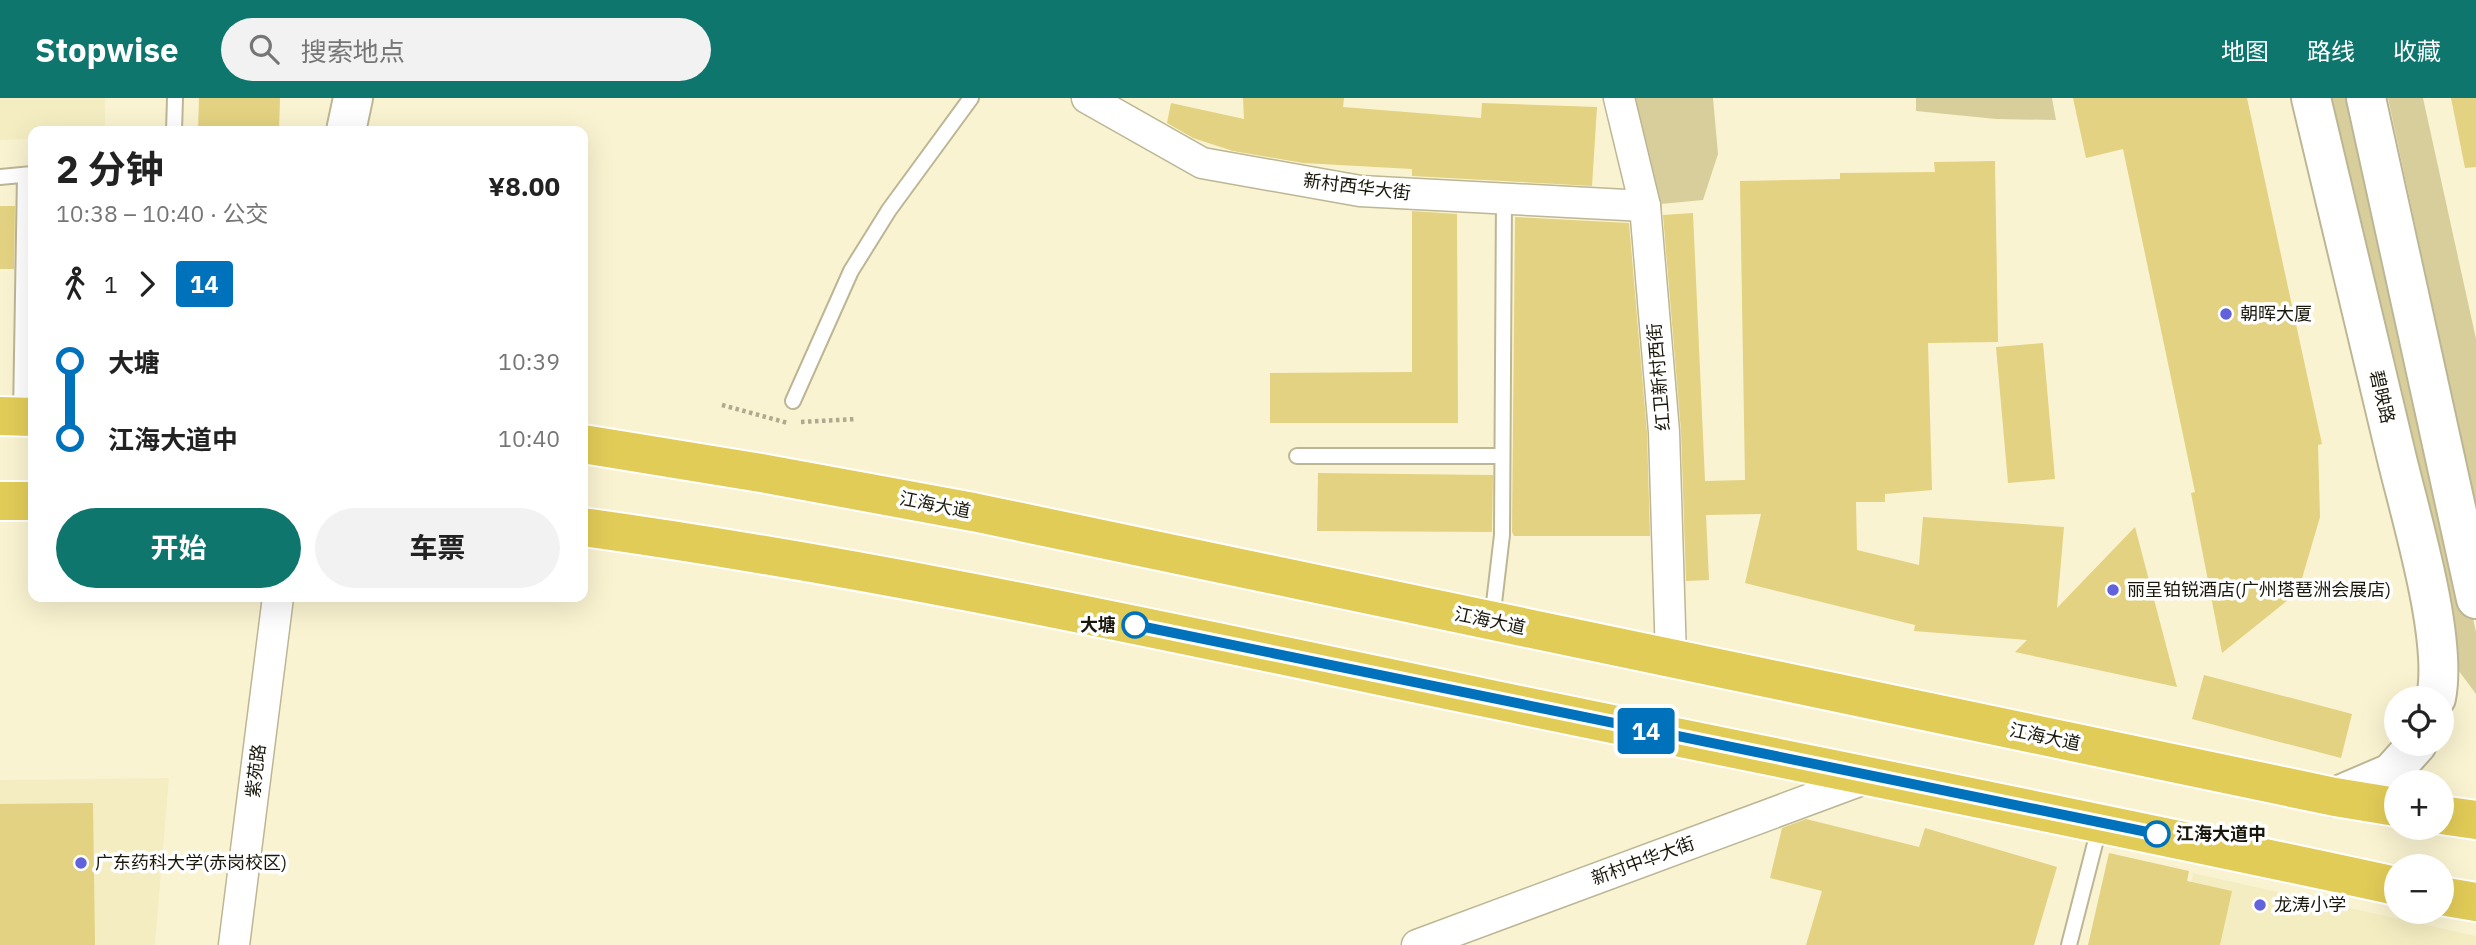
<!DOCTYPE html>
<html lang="zh">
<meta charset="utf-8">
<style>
body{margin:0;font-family:"IBM Plex Sans","Noto Sans SC",sans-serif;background:#f2f2f2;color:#222;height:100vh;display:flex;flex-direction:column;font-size:26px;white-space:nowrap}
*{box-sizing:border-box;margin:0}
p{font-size:23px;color:#767676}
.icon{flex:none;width:38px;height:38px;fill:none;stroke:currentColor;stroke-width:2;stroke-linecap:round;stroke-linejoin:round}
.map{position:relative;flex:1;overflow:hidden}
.side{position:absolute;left:28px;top:28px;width:560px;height:476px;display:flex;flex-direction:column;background:#fff;border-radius:14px;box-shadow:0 7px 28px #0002}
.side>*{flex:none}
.badge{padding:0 14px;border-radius:5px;font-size:24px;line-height:46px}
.fabs{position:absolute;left:2384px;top:588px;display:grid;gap:14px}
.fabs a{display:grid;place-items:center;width:70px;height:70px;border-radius:50%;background:#fff;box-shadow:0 7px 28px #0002;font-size:35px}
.map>.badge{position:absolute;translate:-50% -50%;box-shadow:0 0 0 4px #fff}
.legs{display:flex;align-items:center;gap:10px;height:77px;padding:0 28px;font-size:23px}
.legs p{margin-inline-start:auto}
.overview{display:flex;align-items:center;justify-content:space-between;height:119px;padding:0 28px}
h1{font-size:38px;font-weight:700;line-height:52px}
.primary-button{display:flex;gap:14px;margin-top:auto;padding:14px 28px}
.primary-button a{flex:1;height:80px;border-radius:42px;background:#0f766e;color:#fff;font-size:28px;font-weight:700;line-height:80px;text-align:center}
.primary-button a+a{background:#f2f2f2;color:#222}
ul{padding:0 28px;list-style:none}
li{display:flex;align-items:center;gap:24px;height:77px;font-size:26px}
li i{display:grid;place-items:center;width:10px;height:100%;margin:0 9px;background:currentColor}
li i::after{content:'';width:18px;height:18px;margin:-9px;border:5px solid;border-radius:50%;background:#fff}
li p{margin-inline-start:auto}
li:first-child i{background:linear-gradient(#0000 50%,currentColor 0)}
li:last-child i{background:linear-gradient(currentColor 50%,#0000 0)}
header{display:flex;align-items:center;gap:42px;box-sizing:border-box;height:98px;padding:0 35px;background:#0f766e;color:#fff}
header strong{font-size:33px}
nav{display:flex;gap:38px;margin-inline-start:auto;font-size:24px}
.search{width:490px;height:63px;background:#f2f2f2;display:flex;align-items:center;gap:18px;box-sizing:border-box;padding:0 24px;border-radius:38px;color:#767676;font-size:26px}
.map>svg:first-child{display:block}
</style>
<header>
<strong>Stopwise</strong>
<div class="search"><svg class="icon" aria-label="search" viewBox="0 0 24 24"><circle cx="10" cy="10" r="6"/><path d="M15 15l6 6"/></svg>搜索地点</div>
<nav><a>地图</a><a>路线</a><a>收藏</a></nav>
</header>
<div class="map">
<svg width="2476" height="847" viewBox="0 0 2476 847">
<rect width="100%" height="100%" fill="#faf3d1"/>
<!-- built -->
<g fill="#f5edc2">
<path d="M0,0h105v33h-72v8l-33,1z"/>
<path d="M169,680l-14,167h-155v-165z"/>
<path d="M2193,775l283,63v9h-299z"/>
</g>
<!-- green -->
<g fill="#d8ce9b">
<path d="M1628,0h85l5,56 -15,46 -42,4 -21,-37z"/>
<path d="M1916,0h136l4,22 -60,-1 -80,-8z"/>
<path d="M2320,0h37l119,534v62l-29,-39z"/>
<path d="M2388,0h35l53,241v170z"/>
</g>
<!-- building -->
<g fill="#e2d281">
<path d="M199,0h81l-1,33h-81z"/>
<path d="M1243,0h101l-1,9 138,11 1,-15 115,4 -5,79 -180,-10v-7l-109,-6 -70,-12 -40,-13 -26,-15 4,-20 73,16z"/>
<path d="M2073,0h174l75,346 -4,1 2,72 -22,75 -76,61 -31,-160 4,-1 -72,-343 -37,9z"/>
<path d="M2451,0h25v69l-11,1z"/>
<path d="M1995,63l3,181 -70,1 4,147 -47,4v8h-29l1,48 62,15 4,-48 141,10 -7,81 78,-81 42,160 -162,-35 12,-12 -113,-9 1,-6 -170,-42 16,-69 -55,1 3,65 -23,1 -5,-150 -18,-216 30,-2 12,268 40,-1 -5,-299 100,-2v-6l95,-1 -1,-10z"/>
<path d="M0,108h15l-1,63h-14z"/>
<path d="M1412,113l45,3 1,209h-188v-50l142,-1z"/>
<path d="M1515,119l114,6 18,210 3,103h-136l-2,-4z"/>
<path d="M2043,245l12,136 -47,4 -12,-136z"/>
<path d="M1318,375l175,2 -1,57 -175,-1z"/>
<path d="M2204,577l148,39 -11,44 -149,-39z"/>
<path d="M93,705l2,142h-95v-141z"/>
<path d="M1806,721l113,28 6,-19 132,39 -23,78h-228l16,-54 -52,-13 12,-50z"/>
<path d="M2109,755l80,18 -2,10 45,10 -12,54h-132z"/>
</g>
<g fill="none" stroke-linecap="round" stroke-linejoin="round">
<defs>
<g id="lane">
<path d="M174,33l1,-33"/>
<path d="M0,79l32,-3"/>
<path d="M793,303l58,-130 38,-61 82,-112"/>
<path d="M21,317l4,-240"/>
<path d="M1297,358h205"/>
<path d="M1492,522l10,-85 2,-337"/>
<path d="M2069,847l31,-121"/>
</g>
<g id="street">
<path d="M1087,0l115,65 158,28 285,15"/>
<path d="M1619,0l26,108 19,226 7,226"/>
<path d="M234,847l44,-348"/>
<path d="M1417,847l453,-168"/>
</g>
<g id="secondary">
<path d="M2311,0c29,120 57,241 86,361 15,62 51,180 39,239"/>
<path d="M2366,0l110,501"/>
<path d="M346,33l7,-33"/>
<path d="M2335,699l56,-24 26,-29"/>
</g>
<g id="highway">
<path d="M0,318l33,1"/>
<path d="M583,346l178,29 212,39 1362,285 61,10"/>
<path d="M0,403h33"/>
<path d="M583,429c303,42 603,109 903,171 303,63 607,122 910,188"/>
<path d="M2441,717l35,5"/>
<path d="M2441,798l35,6"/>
</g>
</defs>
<!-- lane casing -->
<use href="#lane" stroke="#bcb695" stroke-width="18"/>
<!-- street casing -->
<use href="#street" stroke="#bcb695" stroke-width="33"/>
<!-- secondary casing -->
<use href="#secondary" stroke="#bcb695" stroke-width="42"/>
<!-- highway casing -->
<use href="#highway" stroke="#fff" stroke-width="42"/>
<!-- path -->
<g stroke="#aea98f" stroke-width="4.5" stroke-dasharray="3.5 3.5" stroke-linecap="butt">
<path d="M722,307l66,18"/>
<path d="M801,324l55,-3"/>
</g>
<!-- lane -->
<use href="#lane" stroke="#fff" stroke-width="14"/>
<!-- street -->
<use href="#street" stroke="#fff" stroke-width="30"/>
<!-- secondary -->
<use href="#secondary" stroke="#fff" stroke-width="38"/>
<!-- highway -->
<use href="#highway" stroke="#e2cc58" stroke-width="38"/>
</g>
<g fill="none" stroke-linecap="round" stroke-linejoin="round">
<defs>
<path id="line-1" d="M1135,527l1022,209"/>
</defs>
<!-- line-1 casing -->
<use href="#line-1" stroke="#fff" stroke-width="16"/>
<!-- line-1 -->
<use href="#line-1" stroke="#0072bc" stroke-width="10"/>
</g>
<!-- markers -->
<g fill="#6263dc" stroke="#fff" stroke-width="2.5">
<circle cx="2226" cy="216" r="7"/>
<circle cx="2113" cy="492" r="7"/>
<circle cx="81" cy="765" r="7"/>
<circle cx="2260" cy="807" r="7"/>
</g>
<g fill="#fff" stroke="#0072bc" stroke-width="3.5">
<circle cx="1135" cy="527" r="12"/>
<circle cx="2157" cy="736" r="12"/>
</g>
<g text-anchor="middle" stroke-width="7" stroke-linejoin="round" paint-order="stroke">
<!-- street labels -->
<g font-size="18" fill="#1a180c" stroke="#fff">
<text transform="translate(1357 89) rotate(7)" y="6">新村西华大街</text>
<text transform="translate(1659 279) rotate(-95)" y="6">红卫新村西街</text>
<text transform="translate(2382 299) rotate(77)" y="6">碧映路</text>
<text transform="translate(935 407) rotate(11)" y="6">江海大道</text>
<text transform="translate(1490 523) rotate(12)" y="6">江海大道</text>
<text transform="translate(2045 639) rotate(12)" y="6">江海大道</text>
<text transform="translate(256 673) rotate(-83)" y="6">紫苑路</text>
<text transform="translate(1643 763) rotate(-20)" y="6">新村中华大街</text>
</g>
<!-- poi labels -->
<g font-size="18" fill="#1a180c" stroke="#fff" text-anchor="start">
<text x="2240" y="222">朝晖大厦</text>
<text x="2127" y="498">丽呈铂锐酒店(广州塔琶洲会展店)</text>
<text x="95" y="771">广东药科大学(赤岗校区)</text>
<text x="2274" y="813">龙涛小学</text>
</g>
<!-- stop labels -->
<g font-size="18" font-weight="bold" fill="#1a180c" stroke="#fff" text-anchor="end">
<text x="1116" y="533">大塘</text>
<text x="2176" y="742" text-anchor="start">江海大道中</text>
</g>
</g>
</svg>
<div class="fabs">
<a><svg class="icon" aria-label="locate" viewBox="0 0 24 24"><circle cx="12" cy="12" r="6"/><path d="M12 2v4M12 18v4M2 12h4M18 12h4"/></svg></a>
<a>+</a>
<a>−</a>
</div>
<b class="badge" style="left:1646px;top:633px;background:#0072bc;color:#fff">14</b>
<section class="side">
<div class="overview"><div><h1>2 分钟</h1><p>10:38 – 10:40 · 公交</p></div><b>¥8.00</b></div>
<div class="legs"><svg class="icon" aria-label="walk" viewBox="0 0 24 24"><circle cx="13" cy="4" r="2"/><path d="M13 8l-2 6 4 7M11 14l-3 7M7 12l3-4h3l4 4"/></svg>1<svg class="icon" aria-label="forward" viewBox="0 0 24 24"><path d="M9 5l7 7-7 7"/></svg><b class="badge" style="background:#0072bc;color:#fff">14</b></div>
<ul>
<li><i style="color:#0072bc"></i><b>大塘</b><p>10:39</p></li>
<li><i style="color:#0072bc"></i><b>江海大道中</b><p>10:40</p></li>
</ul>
<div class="primary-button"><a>开始</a><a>车票</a></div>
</section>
</div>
